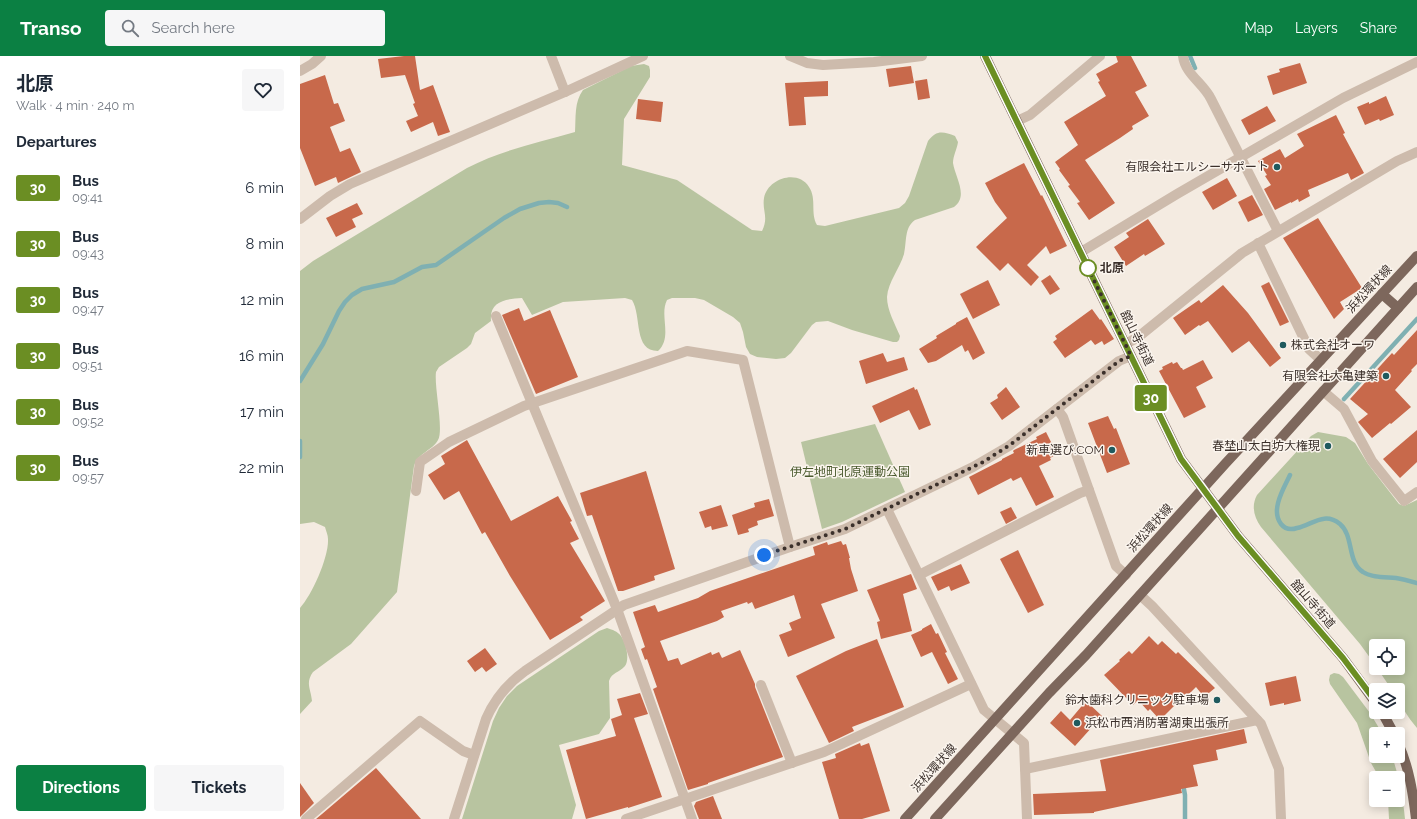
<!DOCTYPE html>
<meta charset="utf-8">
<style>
body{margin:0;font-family:Raleway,"Noto Sans JP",sans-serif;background:#f6f6f7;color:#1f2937;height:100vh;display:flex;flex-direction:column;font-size:15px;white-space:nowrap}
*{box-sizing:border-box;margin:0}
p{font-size:13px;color:#747a83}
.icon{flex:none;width:22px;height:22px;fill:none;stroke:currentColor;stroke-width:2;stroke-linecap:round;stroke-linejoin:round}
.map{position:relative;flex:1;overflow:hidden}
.side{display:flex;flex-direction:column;background:#fff;width:300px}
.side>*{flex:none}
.badge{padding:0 8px;border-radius:3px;font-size:14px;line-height:26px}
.tools{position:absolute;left:1069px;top:583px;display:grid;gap:8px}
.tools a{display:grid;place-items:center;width:36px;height:36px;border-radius:4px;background:#fff;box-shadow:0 2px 10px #0003;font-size:20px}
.you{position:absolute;width:20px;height:20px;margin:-10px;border:3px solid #fff;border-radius:50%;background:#1a73e8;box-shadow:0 0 0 6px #1a73e833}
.map>.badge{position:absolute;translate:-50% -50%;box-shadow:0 0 0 2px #fff}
h2{padding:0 16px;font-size:15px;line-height:36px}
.round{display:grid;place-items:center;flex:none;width:42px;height:42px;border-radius:4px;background:#f6f6f7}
.headline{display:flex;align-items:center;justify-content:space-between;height:68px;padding:0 16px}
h1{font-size:19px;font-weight:700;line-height:30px}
.action{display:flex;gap:8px;margin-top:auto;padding:8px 16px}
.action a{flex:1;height:46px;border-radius:4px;background:#0b8043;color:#fff;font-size:16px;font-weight:700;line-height:46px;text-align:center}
.action a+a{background:#f6f6f7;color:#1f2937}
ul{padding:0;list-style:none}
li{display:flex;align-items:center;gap:12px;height:56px;padding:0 16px}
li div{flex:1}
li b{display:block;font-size:15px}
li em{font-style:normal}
li .badge{min-width:44px;font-weight:700;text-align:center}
header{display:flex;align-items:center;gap:24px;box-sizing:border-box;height:56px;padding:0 20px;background:#0b8043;color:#fff}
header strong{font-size:19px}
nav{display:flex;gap:22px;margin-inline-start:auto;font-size:14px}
.search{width:280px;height:36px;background:#f6f6f7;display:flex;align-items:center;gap:10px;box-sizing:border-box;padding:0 14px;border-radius:4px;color:#747a83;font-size:15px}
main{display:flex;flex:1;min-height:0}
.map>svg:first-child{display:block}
</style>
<header>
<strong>Transo</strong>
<div class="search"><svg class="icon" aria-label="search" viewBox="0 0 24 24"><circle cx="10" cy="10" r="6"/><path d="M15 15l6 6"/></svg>Search here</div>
<nav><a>Map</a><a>Layers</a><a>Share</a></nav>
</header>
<main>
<section class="side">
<div class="headline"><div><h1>北原</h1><p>Walk · 4 min · 240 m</p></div><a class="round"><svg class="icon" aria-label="heart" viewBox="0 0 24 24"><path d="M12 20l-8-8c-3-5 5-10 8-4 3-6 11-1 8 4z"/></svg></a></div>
<h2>Departures</h2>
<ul>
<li><span class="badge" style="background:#6b8e23;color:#fff">30</span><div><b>Bus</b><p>09:41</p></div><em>6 min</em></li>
<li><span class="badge" style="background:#6b8e23;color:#fff">30</span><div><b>Bus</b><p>09:43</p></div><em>8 min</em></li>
<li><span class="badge" style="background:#6b8e23;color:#fff">30</span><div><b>Bus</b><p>09:47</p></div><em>12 min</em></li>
<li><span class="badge" style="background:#6b8e23;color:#fff">30</span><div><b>Bus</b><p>09:51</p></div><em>16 min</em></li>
<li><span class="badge" style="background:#6b8e23;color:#fff">30</span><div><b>Bus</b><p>09:52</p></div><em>17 min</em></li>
<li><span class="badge" style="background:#6b8e23;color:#fff">30</span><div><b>Bus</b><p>09:57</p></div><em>22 min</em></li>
</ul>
<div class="action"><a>Directions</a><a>Tickets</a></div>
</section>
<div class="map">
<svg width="1117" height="763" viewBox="0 0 1117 763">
<rect width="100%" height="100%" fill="#f4ebe1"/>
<!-- green -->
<g fill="#b8c4a0">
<path d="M344,8l5,2 1,4v7l-26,42 -2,46 55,15 75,50 10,1c7,-14 0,-20 2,-33 4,-20 34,-29 45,-11 8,12 1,26 8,38l8,1 74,-18 6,-5 4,-7 19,-55c8,-11 15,-10 27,-5l3,6c-1,7 -5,14 -5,21 2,14 16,33 1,44l-39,13c-11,8 -8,21 -11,34 -4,14 -16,28 -17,43 0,13 8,27 13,39l-1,4 -2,2h-4l-41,-12 -24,-9 -12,1 -4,3 -21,28 -6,5 -9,1 -19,-2 -7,-3 -4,-7 -3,-15 -3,-9 -7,-6 -29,-17 -9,-2h-23l-5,2c-8,16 6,37 -9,51 -25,0 -16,-35 -26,-51l-7,-2 -62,4 -31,13 -10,-17c-16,1 -33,3 -31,23l-16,12 -4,11 -4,4 -28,19 -3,5c-2,15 8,58 2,68 -6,11 -19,12 -24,26l-17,126 -46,52 -38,28c-8,11 -2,17 -1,29l-12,13v-106c12,-13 29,-51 28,-69 0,-4 -2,-8 -3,-12l-11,-5 -14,2v-253l13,-10 154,-93c34,-18 71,-25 108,-36 1,-14 -1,-30 8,-42l48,-24z"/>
<path d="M575,368l30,68 -63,30 -20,7 -21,-87z"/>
<path d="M1018,376l28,5 9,6 13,21 31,40 5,2 13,-6v228c-9,-11 -19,-24 -19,-38h-6l-15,-22h21v-22h-22v20l-16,-22 -99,-117c-7,-10 -10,-21 -4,-32l54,-59z"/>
<path d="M307,572c6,2 10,3 14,8 5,7 9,23 4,30 -6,7 -13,6 -16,15l1,37 -11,16 -40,11 17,60 -4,14h-110l31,-98 6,-13 8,-12 10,-10 82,-55z"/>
<path d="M1034,617l5,1 4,3 27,36 12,20v1h-6v22h16c7,21 11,41 13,63h-16l-1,-19h10v-22h-18l-1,-1 -8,-14 -14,-40 -27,-39 -1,-4 1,-5z"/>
</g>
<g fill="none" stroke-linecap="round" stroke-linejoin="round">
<!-- stream -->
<g stroke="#7fb0b2" stroke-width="4.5">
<path d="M890,0l5,12"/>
<path d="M0,325l23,-37 16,-33 6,-9 7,-7 10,-6 32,-7 28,-15 14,-2 68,-47 16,-9 19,-6 10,-1 9,1 9,4"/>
<path d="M1044,343l73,-80"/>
<path d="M0,385v16"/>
<path d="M990,419c-6,13 -20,35 -9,49 4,5 10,6 16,4 15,-3 27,-17 43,-4 14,12 7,38 23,48 9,6 23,5 33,6 7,1 14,3 21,5"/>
<path d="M883,728l2,11v24"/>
</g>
</g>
<!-- building -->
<g fill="#c8694b">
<path d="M104,0h11l5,34 13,-5 17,47 -12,4 -5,-14 -22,10 -5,-11 12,-5 -5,-12 2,-1 -10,-28 -24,3 -3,-19z"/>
<path d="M816,0h15l16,30 -12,6 14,24 -17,10 1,3 -13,9 -35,22 30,43 -26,17 -12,-17 3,-1 -12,-16 2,-1 -11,-15 1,-1 -5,-7 23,-17 -14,-23 42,-26 -8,-14 2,-1 -4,-7 22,-12z"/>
<path d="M1000,7l7,20 -34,12 -6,-19 13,-4 -1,-3z"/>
<path d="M611,10l3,17 -25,4 -3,-18z"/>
<path d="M25,19l9,29 4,-1 7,18 -15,6 10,25 10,-4 11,24 -23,11 -2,-6 -21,9 -15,-38v-64z"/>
<path d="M627,23l3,19 -12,2 -3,-19z"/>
<path d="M528,25v15l-24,1 2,28 -17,1 -4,-43z"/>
<path d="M1086,40l8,19 -14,6 -1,-2 -14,6 -8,-18 12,-5v2z"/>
<path d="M338,43l25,3 -2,20 -25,-3z"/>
<path d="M967,50l9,15 -27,14 -8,-15z"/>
<path d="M1036,59l9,18 -2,1 21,39 -13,7 -3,-7 -40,17 2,6 -11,6 -1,-3 -7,4v-1l-16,8 -11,-21 7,-4 -6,-9 2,-1 -9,-14 22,-12 5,9 19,-12 -7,-12z"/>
<path d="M724,107l17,33 1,-1 25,51 -17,8 -4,-8 -19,19 12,12 -8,9 -23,-23 -8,8 -24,-24 31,-29 -12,-16 -10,-19z"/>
<path d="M927,122l10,18 -24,14 -11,-18z"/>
<path d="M952,139l11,20 -15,7 -10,-20z"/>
<path d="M57,147l6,11 -11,5 4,8 -20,10 -10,-19z"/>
<path d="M1018,162l44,70 -22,14 4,7 -10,10 -51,-81z"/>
<path d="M848,163l17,25 -20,12 -1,-2 -18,12 -12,-19 15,-10 -3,-4z"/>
<path d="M750,219l10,14 -10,6 -9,-14z"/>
<path d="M688,224l12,25 -27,14 -13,-25z"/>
<path d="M969,226l20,40 -9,4 -19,-40z"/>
<path d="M923,229l25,28 33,45 -11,9 -21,-26 -17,12 -24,-32 -8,5 -1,-1 -14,10 -12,-17 26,-18 2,3z"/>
<path d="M219,252l5,13 26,-11 28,67 -42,17 -34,-79z"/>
<path d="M792,253l8,11 1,-1 13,20 -10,6 -2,-4 -7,4 -4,-5 -26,18 -12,-16 4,-3 -2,-3z"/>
<path d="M667,261l18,36 -12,7 -5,-10 -3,2 -3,-7 -26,16 -8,2 -9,-14 18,-11 -1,-2 20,-12v-1z"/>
<path d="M1117,274v34l-6,6 1,1 -17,19 16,17 -20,17 -1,-1 -18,15 -14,-16 10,-8 -18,-15 42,-46 2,2z"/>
<path d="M583,297l4,9 17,-5 4,13 -42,14 -7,-23z"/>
<path d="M903,304l10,18 -17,9 10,20 -22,11 -25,-47 4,-2 -1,-2 10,-5 1,2 4,-2 4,6h1l1,2z"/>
<path d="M614,331l1,3 2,-1 14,36 -12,5 -10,-20 -29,13 -8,-17z"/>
<path d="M706,331l14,20 -18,13 -12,-17 8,-5 -1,-3z"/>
<path d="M808,360l6,13 2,-1 14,36 -23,9 -19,-50z"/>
<path d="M1117,374v32l-17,16 -17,-19z"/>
<path d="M746,376l11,22 -7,4 1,2 -12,6 15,31 -18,9 -15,-29 -8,4 -2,-3 -33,17 -9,-18 33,-17v-1l12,-6 -1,-2 1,-1 23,-11 -1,-2z"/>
<path d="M167,384l44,81 47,-25 14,25 -2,1 9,17 -9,4 35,58 -25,16 3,3 -33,20 -40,-64 -25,-44 -3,2 -23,-43 -15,9 -16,-25 17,-11 -4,-8z"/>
<path d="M346,415l29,98 -21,7 1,4 -32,11h-5l-26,-76 -5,1 -7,-23z"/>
<path d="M469,443l5,17 -17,5 1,4 -10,4 1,3 -11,3 -6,-20 23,-8 -1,-4z"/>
<path d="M421,449l7,21 -16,4 -1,-4 -6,2 -6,-16z"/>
<path d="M711,451l6,11 -11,6 -6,-12z"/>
<path d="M541,485l2,4 3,-1 4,14h-1l2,11 7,22 -37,13 14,34 -47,19 -9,-22 13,-5 -3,-7 12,-5 -7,-23 -39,14 -3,-7 -4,2 -1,-2 -26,9 3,6 -7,4 -57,20 8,20 10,-3 3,7 30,-13 1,3 7,-3 3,6 18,-8 15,34v3l28,70 -75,26v1l-20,6 -35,-101 4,-2 -10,-28 -2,1 -4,-11 4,-2 -12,-35 22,-7 3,7 40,-14 12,-7 105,-36 -2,-8 14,-5 1,3z"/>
<path d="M718,494l26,55 -16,8 -28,-54z"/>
<path d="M661,508l9,19 -19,8 -2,-5 -11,5 -7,-14z"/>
<path d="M611,518l6,15 -14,5 9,37 -31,8 -4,-17 3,-1 -13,-31z"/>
<path d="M631,568l5,10 2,-1 9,19 -2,1 13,26 -10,5 -16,-32 -11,5 -10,-22 11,-5v-1z"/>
<path d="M849,580l9,9 4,-4 14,13 2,-2 37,36 -11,9 -8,-10 -17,17 -2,-1 -17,17 -10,-11 -2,2 -10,-11 -5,5 -29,-30 16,-14 -1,-1 10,-9 3,3z"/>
<path d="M577,583l27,68 -52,20 2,4 -25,12 -33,-67 50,-25z"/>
<path d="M185,592l12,16 -11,8 -4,-5 -7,5 -8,-11z"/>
<path d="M996,620l5,25 -17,4v-2l-14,3 -5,-23z"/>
<path d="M340,637l8,21 -14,4 28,79 -34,11v-1l-42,12 -20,-69 50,-14 -5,-17 11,-4 -5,-16z"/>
<path d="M786,645l16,15 -27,30 -25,-23 11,-12 9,9z"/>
<path d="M944,673l3,14 -31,7 2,10 -25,5 5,21 -17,3 1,4 -88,19v1l-60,2 -1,-21 73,-3 -6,-31z"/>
<path d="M560,687l1,3 8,-3 21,68 -28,8h-23l-17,-57 14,-4 -1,-4z"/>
<path d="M76,712l45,51h-105l6,-5z"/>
<path d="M0,727l14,20 -14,14z"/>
<path d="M413,740l9,23h-23l-5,-13 2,-4z"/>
</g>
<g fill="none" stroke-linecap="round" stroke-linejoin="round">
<!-- minor -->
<g stroke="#cdbbac" stroke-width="10">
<path d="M251,0l14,36"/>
<path d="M490,0l17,7 16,2 51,-3 48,-6"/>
<path d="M883,0c2,18 20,27 28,43l67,132"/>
<path d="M0,15l12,-7 9,-8"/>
<path d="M717,65l13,-6 70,-59"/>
<path d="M0,163l30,-23 20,-12 215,-92 78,-36"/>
<path d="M958,187l51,106 12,11"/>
<path d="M781,196l96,-58 166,-96 74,-36"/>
<path d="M196,260l121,293 75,210"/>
<path d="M825,288l12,-6 105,-85 155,-92 20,-9"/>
<path d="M1023,335l21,18 28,52 32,40 13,-9"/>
<path d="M757,353l6,8 53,149 10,9"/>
<path d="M116,435l4,-29 29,-20 75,-36 163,-55 56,9 47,187"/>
<path d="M587,453l97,201 40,33 3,76"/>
<path d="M619,519l161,-82 9,-3"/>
<path d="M840,539l12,11 109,118 18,45 2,50"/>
<path d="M461,629l31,78"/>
<path d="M725,713l232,-49"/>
<path d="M6,763l114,-98 43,30 11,4"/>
<path d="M154,763l32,-100c9,-21 21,-35 39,-48l99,-66 166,-58 55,-18 128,-62 36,-21 110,-85 12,-5"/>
<path d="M326,763l198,-67 147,-68"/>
</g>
<!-- major -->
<g stroke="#7d675c" stroke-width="10">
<path d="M685,0l196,403 57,77 105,122 33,45"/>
<path d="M1082,238l16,14"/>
<path d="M1082,656l12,22"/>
<path d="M1098,687c11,24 15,50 18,76"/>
<path d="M605,763l320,-355 192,-208"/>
<path d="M635,763l114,-126 37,-38 331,-368"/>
</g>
</g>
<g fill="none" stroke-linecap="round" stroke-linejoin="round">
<defs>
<path id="line" d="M685,0l196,403 57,77 105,122 33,44"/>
</defs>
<!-- line casing -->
<use href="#line" stroke="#fff" stroke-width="9"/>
<!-- line -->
<use href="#line" stroke="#6b8e23" stroke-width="6"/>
<!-- walk -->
<path stroke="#3b302b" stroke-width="4" stroke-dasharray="0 7.2" d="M464,499l81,-26 138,-67 27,-17 109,-84 12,-5 -44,-90 1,2"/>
</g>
<!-- markers -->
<g fill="#1f5a5e" stroke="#fbf5ee" stroke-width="1.5">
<circle cx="977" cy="111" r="4"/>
<circle cx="983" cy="289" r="4"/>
<circle cx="1086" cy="320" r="4"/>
<circle cx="1028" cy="390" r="4"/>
<circle cx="812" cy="394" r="4"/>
<circle cx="917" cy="644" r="4"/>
<circle cx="777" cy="667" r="4"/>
</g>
<circle fill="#fff" stroke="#6b8e23" stroke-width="2" cx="788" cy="212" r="8"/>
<g text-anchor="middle" stroke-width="3" stroke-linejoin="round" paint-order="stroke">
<!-- poi labels -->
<g font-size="12" fill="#3b302b" stroke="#fbf5ee" text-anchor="end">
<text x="969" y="115">有限会社エルシーサポート</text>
<text x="991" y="293" text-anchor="start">株式会社オーワ</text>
<text x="1078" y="324">有限会社大亀建築</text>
<text x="1020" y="394">春埜山太白坊大権現</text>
<text x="804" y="398">新車選び.COM</text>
<text x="909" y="648">鈴木歯科クリニック駐車場</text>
<text x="785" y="671" text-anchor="start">浜松市西消防署湖東出張所</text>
</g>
<!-- stop labels -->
<g font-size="12" font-weight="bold" fill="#3b302b" stroke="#fbf5ee" text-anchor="start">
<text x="800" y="216">北原</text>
</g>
<!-- street labels -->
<g font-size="12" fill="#3b302b" stroke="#fbf5ee">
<text transform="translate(1069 233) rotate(-47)" y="4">浜松環状線</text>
<text transform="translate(837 282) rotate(64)" y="4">舘山寺街道</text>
<text transform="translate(850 472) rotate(-48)" y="4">浜松環状線</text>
<text transform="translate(1013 548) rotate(49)" y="4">舘山寺街道</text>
<text transform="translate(634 712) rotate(-48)" y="4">浜松環状線</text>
</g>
<!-- park labels -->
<g font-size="12" fill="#4a5a2e" stroke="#fbf5ee">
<text x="550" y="420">伊左地町北原運動公園</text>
</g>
</g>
</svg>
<div class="tools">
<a><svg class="icon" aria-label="locate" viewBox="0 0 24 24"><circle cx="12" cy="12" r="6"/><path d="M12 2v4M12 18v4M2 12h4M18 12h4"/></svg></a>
<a><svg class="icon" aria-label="layers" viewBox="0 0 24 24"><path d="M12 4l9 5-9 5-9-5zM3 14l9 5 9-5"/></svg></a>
<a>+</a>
<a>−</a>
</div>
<div class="you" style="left:464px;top:499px"></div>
<b class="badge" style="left:851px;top:342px;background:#6b8e23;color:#fff">30</b>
</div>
</main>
